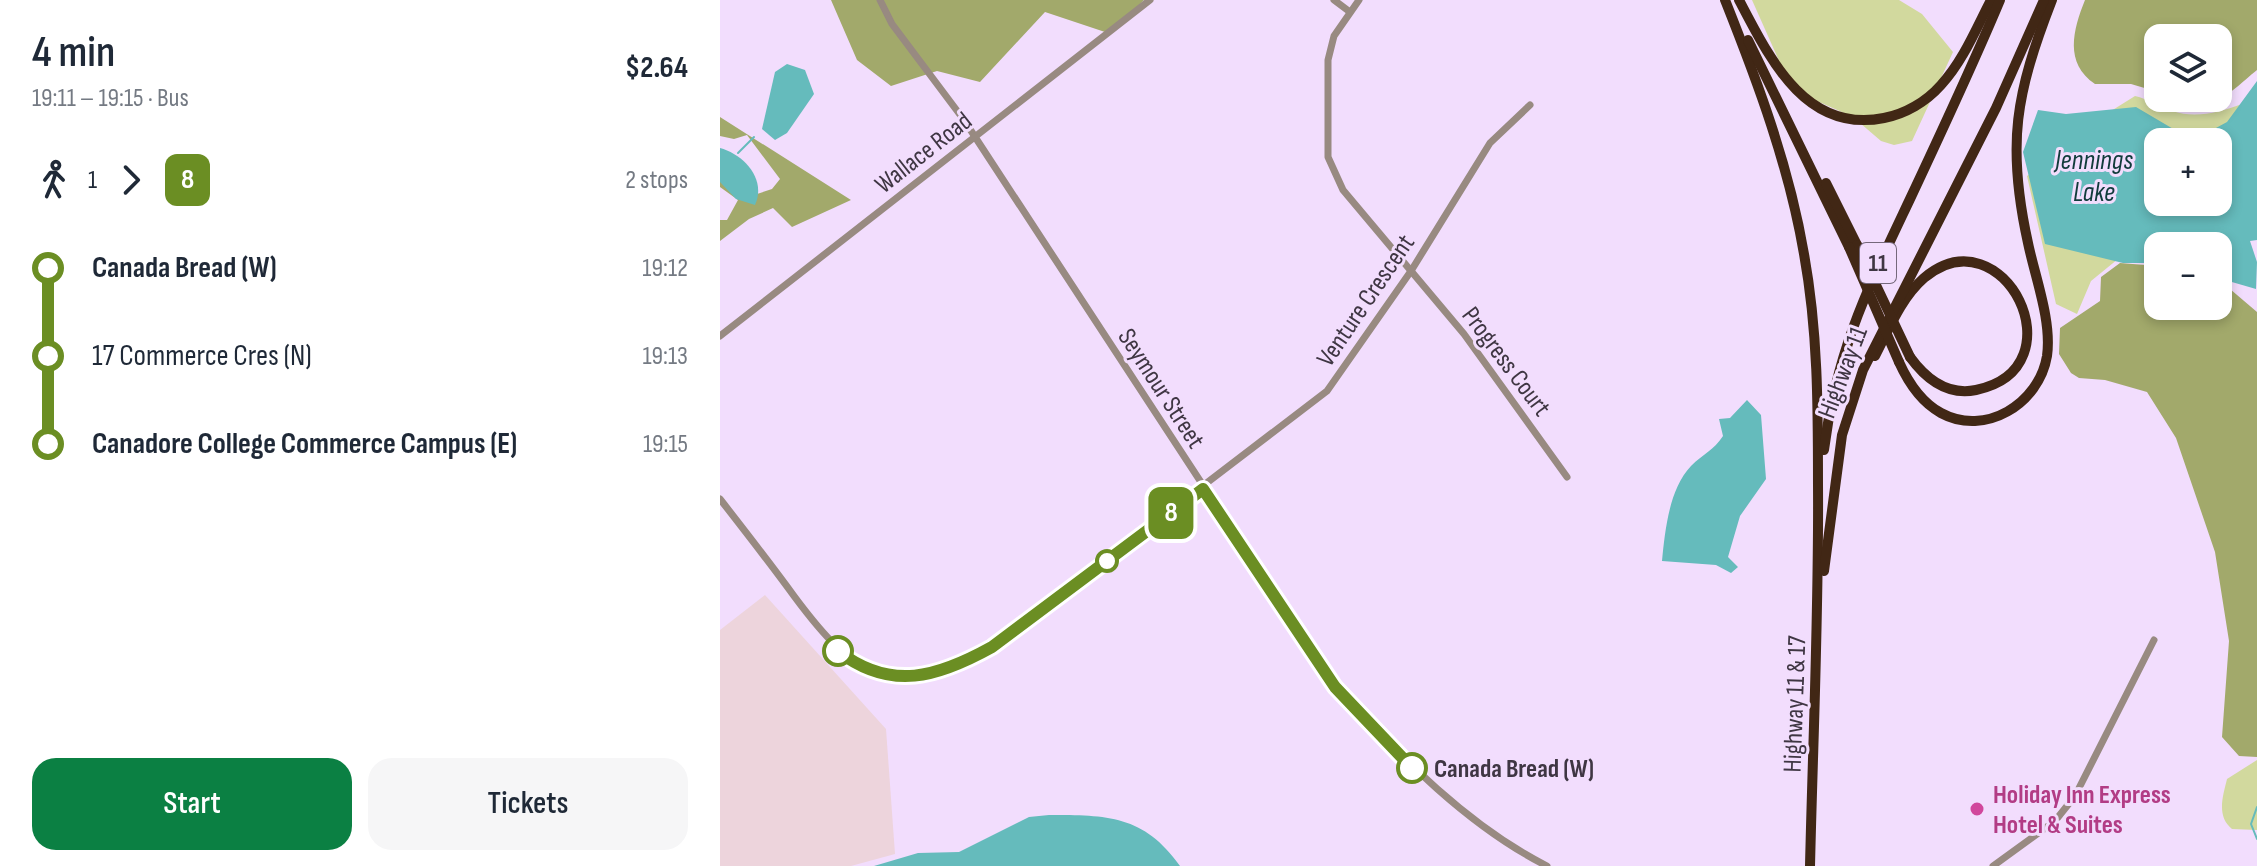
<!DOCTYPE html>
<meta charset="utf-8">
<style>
body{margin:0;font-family:"Sofia Sans Condensed",sans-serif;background:#f6f6f7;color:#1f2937;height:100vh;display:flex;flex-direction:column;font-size:30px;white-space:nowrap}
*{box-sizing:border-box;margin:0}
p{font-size:26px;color:#747a83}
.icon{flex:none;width:44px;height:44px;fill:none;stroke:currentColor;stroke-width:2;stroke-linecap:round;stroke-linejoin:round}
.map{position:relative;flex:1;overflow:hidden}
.sheet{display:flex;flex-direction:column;background:#fff;width:720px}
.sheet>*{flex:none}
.badge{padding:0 16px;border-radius:12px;font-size:28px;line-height:52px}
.controls{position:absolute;left:1424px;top:24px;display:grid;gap:16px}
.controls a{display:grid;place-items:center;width:88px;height:88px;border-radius:16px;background:#fff;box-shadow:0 4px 12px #0003;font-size:40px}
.map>.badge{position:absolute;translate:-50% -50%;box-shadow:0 0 0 4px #fff}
.legs{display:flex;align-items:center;gap:12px;height:88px;padding:0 32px;font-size:26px}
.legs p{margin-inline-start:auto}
.summary{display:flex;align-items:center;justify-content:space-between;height:136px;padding:0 32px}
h1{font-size:44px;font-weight:600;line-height:60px}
.cta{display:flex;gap:16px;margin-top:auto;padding:16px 32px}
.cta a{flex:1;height:92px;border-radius:24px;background:#0b8043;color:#fff;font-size:32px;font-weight:600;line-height:92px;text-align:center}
.cta a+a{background:#f6f6f7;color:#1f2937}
ul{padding:0 32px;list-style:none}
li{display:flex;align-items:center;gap:28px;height:88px;font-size:30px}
li i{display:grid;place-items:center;width:12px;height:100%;margin:0 10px;background:currentColor}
li i::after{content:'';width:20px;height:20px;margin:-10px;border:6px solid;border-radius:50%;background:#fff}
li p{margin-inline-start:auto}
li:first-child i{background:linear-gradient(#0000 50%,currentColor 0)}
li:last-child i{background:linear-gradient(currentColor 50%,#0000 0)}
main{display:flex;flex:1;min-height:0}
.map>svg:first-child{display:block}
</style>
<main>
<section class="sheet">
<div class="summary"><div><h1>4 min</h1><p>19:11 – 19:15 · Bus</p></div><b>$2.64</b></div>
<div class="legs"><svg class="icon" aria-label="walk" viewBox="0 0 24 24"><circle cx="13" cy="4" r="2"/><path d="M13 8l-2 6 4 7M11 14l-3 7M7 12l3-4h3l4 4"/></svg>1<svg class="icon" aria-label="forward" viewBox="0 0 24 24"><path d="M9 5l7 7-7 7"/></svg><b class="badge" style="background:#6b8e23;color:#fff">8</b><p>2 stops</p></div>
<ul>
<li><i style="color:#6b8e23"></i><b>Canada Bread (W)</b><p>19:12</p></li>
<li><i style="color:#6b8e23"></i><span>17 Commerce Cres (N)</span><p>19:13</p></li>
<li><i style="color:#6b8e23"></i><b>Canadore College Commerce Campus (E)</b><p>19:15</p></li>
</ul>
<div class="cta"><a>Start</a><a>Tickets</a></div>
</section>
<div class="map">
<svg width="1537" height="866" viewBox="0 0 1537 866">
<rect width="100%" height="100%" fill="#f2ddfd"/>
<!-- education -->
<path fill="#edd4dc" d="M45,595l121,134 9,125 -44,12h-131v-236z"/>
<!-- green -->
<g fill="#d2d99e" fill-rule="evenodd">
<path d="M1032,0h147l23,14 31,38 -41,89 -18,4 -13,-4 -28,-24 -61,-27z"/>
<path d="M1415,96c13,3 24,11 37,15 24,8 48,1 70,-7l-14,120 -110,35 -27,22 -14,33 -21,-10 -29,-128 76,-60zM1438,142h60v60h-60z"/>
<path d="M1537,760v70l-25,-1c-16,-13 -9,-33 -5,-50z"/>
</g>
<!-- forest -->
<g fill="#a2a96b">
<path d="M111,0h313l-33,34 -66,-22 -65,70 -43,-11 -46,15 -34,-26z"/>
<path d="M1365,0h172v70c-14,11 -36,34 -54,35 -10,1 -17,-4 -25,-7h40v-60h-60v54l-27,-8h-36c-31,-21 -22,-54 -10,-84z"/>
<path d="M0,117l131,83 -59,27 -19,-19 -24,11 -29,22v-21h7l11,-20 -18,-13v-32l37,39 15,-5 8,-10 -33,-44 -13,4 -14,-3z"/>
<path d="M1400,263l38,3v40h60v-20l12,3 27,23v445l-18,-1 -17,-19 7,-96 -14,-89 -39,-114 -29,-46 -42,-12 -26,-2 -8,-5 -12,-19 1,-26 40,-27 1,-24z"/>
</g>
<!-- water -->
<g fill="#65bbbc" fill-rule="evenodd">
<path d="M67,64l18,6 9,24 -27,39 -12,7 -13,-11 13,-57z"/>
<path d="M1537,81v159l-7,1 7,21 -1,27 -38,-11v-32h-60v17h-35l-78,-19 -22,-92 15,-42 28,4 70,-7 39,23 28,5 24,-13zM1438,142h60v60h-60z"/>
<path d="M0,148c23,6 47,31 35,57l-19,-6 -16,-17z"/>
<path d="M1027,400l14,15 5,64 -26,37 -12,41 10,10 -7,6 -15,-8 -54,-4c3,-30 7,-72 29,-95 12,-12 23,-16 32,-30l-4,-17 11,-1z"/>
<path d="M329,815c58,0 95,0 131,51h-306l44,-13 41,-1 70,-35z"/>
</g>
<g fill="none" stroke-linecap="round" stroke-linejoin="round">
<!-- stream -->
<g stroke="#65bbbc" stroke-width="2">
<path d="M18,153l16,-16"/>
<path d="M1537,807l-6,17 6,15"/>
</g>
<!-- minor -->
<g stroke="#988a81" stroke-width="7">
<path d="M160,0l12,24 72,96 371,567c63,66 129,137 212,179"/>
<path d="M614,0l16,12"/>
<path d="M639,0l-25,36 -6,24v97l15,33 121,144 103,143"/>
<path d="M0,336l430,-336"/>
<path d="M0,499c25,32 50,64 74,97 63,85 99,105 198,51l335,-256 84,-120 79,-128 40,-38"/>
<path d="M1273,866l62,-45 20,-25 79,-156"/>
</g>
<!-- highway -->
<g stroke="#412715" stroke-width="10">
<path d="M1005,0c33,83 64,166 79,254 14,77 14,153 14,230 1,128 -5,254 -8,382"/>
<path d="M1019,0c30,57 66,134 145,118 21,-4 42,-16 57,-33 22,-24 35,-56 50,-85"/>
<path d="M1028,40l101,207"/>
<path d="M1106,183l31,62"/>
<path d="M1155,356c14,-27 26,-58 49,-78 79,-67 158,90 52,112 -29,6 -50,-11 -66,-33"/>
<path d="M1179,362c9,20 22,40 42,51 44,24 98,-9 106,-57 5,-35 -12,-79 -19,-113 -22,-99 -12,-150 24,-243"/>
<path d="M1104,450c12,-99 44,-162 86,-251 31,-66 62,-132 90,-199"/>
<path d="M1104,571l18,-136 21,-65 133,-262 48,-108"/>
</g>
<!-- highway-bridge -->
<g stroke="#412715" stroke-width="10">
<path d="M1137,245l53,112"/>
<path d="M1129,247l50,115"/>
</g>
</g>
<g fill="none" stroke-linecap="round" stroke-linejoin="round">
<defs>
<path id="line-1" d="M118,651c53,41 100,26 154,-4l211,-158 132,198 77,81"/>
</defs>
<!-- line-1 casing -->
<use href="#line-1" stroke="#fff" stroke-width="18"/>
<!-- line-1 -->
<use href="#line-1" stroke="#6b8e23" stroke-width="12"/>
</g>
<!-- markers -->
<g fill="#fff" stroke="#6b8e23" stroke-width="4">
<circle cx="387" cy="561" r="10"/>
<circle cx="118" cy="651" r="14"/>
<circle cx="692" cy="768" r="14"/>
</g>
<circle fill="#d1479c" stroke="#f2ddfd" stroke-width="3" cx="1257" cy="809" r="8"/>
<g text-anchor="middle" stroke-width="6" stroke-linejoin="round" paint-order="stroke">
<!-- shield labels -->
<rect fill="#f2ddfd" stroke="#75687b" stroke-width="2" x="1140" y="243" width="36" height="40" rx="6"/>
<g font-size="24" font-weight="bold" fill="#3f3643">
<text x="1158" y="271">11</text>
</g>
<!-- street labels -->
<g font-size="26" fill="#3f3643" stroke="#f2ddfd">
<text transform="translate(203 152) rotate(-38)" y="9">Wallace Road</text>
<text transform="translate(645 300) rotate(-56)" y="9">Venture Crescent</text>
<text transform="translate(787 361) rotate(53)" y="9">Progress Court</text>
<text transform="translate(1122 372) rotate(-69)" y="9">Highway 11</text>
<text transform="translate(442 388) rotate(57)" y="9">Seymour Street</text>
<text transform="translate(1074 704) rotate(-88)" y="9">Highway 11 &amp; 17</text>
</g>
<!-- stop labels -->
<g font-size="26" font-weight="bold" fill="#3f3643" stroke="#f2ddfd" text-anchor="start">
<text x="714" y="777">Canada Bread (W)</text>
</g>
<!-- hotel labels -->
<g font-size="26" font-weight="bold" fill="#b23c85" stroke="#f2ddfd" text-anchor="start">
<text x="1273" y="803">Holiday Inn Express<tspan x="1273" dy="30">Hotel &amp; Suites</tspan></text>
</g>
<!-- water labels -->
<g font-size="28" font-style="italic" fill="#113b3b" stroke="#f2ddfd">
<text x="1374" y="169">Jennings<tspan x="1374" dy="32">Lake</tspan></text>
</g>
</g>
</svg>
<div class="controls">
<a><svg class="icon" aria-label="layers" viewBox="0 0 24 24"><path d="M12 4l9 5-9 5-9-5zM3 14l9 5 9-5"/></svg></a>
<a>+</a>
<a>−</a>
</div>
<b class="badge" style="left:451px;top:513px;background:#6b8e23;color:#fff">8</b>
</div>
</main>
